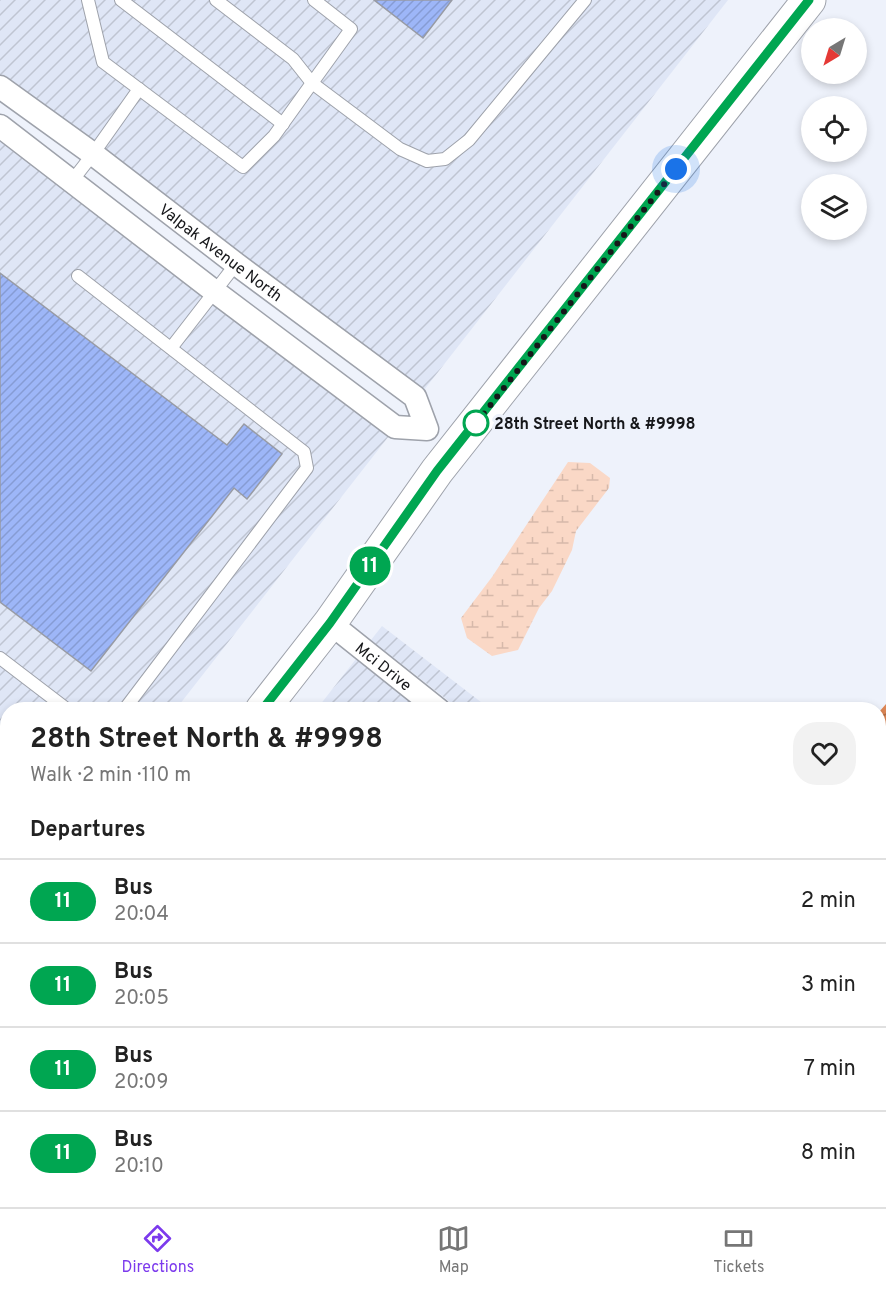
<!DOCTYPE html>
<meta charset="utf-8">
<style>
body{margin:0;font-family:Overpass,sans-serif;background:#f2f2f2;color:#222;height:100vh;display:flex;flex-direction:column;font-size:22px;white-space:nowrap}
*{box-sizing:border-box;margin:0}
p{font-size:20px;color:#767676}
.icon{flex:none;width:33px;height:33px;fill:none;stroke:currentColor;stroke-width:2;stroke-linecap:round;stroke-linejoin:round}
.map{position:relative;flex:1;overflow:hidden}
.side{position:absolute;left:0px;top:702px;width:886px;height:506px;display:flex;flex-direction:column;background:#fff;border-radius:24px 24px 0 0;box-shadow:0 3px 9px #0003}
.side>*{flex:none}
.badge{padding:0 12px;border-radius:20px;font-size:21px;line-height:39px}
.needle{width:39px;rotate:218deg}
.buttons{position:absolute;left:801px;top:18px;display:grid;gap:12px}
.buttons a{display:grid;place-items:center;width:66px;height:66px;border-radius:50%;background:#fff;box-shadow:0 3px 9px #0003;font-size:30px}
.you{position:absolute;width:30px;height:30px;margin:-15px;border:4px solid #fff;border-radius:50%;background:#1a73e8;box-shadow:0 0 0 9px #1a73e833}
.map>.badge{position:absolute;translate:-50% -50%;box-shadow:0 0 0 3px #fff}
h2{padding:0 30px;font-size:22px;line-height:54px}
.round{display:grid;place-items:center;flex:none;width:63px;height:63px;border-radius:24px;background:#f2f2f2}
.head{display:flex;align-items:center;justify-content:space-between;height:102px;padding:0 30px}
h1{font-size:28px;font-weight:700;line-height:45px}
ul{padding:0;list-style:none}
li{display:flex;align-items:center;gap:18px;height:84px;padding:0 30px;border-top:2px solid #e0e0e0}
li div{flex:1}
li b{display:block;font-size:22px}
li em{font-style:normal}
li .badge{min-width:66px;font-weight:700;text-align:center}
.tab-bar{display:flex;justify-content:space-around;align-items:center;height:84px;border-top:2px solid #e0e0e0;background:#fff;font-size:16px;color:#767676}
.tab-bar a{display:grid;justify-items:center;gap:3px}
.tab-bar .on{color:#7c3aed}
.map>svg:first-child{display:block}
</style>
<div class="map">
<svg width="886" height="1207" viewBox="0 0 886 1207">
<defs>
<pattern id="industrial-furrows" width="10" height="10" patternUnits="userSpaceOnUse" patternTransform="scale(1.5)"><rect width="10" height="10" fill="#dfe6f6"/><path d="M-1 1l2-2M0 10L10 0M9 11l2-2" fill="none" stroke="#bfc5d2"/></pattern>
<pattern id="wetland-marsh" width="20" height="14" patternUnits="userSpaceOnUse" patternTransform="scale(1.5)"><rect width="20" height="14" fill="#fad8c6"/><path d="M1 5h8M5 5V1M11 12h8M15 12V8" fill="none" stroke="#d6b9aa"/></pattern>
<pattern id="water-waves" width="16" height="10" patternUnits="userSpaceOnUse" patternTransform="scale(1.5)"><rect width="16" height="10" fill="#dd8756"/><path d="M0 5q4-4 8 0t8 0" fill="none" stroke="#b26d46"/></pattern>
<pattern id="building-hatch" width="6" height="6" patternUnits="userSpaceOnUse" patternTransform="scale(1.5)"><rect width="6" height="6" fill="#9db6f8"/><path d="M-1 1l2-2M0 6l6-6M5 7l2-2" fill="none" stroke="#869cd4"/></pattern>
</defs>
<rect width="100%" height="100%" fill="#eef2fb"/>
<!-- industrial -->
<g fill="url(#industrial-furrows)">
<path d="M0,0h728l-318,408 -410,-314z"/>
<path d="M0,124l396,303 -220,282 -168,1 -1,163 -7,-6z"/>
<path d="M382,626l108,83h-31l-88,-69z"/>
<path d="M356,659l64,50 -104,1z"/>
<path d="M368,1200h342l-5,7h-328z"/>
</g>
<!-- wetland -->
<path fill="url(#wetland-marsh)" d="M568,462l22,1 20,15 -1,10 -33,43 -4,19 -20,41 -13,17 -21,42 -26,6 -25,-18 -6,-20 31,-41z"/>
<!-- water -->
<g fill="url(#water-waves)">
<path d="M886,704v467l-7,-5v-454z"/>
<path d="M7,1153l1,47h14l-5,7h-17v-44z"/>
<path d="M307,1200h61l9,7h-61z"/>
</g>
<!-- building -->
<g fill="url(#building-hatch)" stroke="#989ba4" stroke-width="1.5">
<path d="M374,0h78l-29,38z"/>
<path d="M0,273l227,172 17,-21 38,30 -35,45 -13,-11 -143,183 -91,-69z"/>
<path d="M476,1200h213l-6,7h-198z"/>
</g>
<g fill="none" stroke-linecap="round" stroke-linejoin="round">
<defs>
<g id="lane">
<path d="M88,0l15,62 140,105 31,-31 38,-53 88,66 27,12 18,-2 24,-19 116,-140"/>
<path d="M121,0l162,124"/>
<path d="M216,0l77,59 19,24 39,-54 -37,-29"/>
<path d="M72,181l21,-27 46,-65"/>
<path d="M78,276l226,176 3,16 -183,242"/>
<path d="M171,348l65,-84"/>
<path d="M0,658l68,52"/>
<path d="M0,785l8,-9"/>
<path d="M0,854l8,6"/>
</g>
<g id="street">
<path id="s1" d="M0,87l93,67 143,110 179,133 12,32 -32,-2 -181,-136 -214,-165"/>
<path id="s2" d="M330,623l109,87"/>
<path d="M792,1200l2,7"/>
</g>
<g id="secondary">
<path d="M262,710l68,-87 107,-152 372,-471"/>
<path d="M0,1043l8,-9"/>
</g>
</defs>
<!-- lane casing -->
<use href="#lane" stroke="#9ea2ab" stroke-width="14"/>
<!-- street casing -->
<use href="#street" stroke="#9ea2ab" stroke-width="25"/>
<!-- secondary casing -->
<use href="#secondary" stroke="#9ea2ab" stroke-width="35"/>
<!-- lane -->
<use href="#lane" stroke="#fff" stroke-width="12"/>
<!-- street -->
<use href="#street" stroke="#fff" stroke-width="22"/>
<!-- secondary -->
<use href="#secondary" stroke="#fff" stroke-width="33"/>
</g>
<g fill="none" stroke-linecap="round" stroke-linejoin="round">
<defs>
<path id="line" d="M262,710l68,-87 107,-152 372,-471"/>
</defs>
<!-- line casing -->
<use href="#line" stroke="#fff" stroke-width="14"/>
<!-- line -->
<use href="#line" stroke="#00a651" stroke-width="9"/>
<!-- walk -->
<path stroke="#16171a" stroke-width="6" stroke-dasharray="0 10.8" d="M476,423l-6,8 206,-262"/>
</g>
<!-- markers -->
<circle fill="#fff" stroke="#00a651" stroke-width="3" cx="476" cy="423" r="12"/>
<g text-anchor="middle" stroke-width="6" stroke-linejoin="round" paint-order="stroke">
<!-- street labels -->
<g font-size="16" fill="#16171a" stroke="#eef2fb">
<text dy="6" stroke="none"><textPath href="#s1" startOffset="276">Valpak Avenue North</textPath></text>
<text dy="6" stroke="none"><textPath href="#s2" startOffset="69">Mci Drive</textPath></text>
</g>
<!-- stop labels -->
<g font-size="16" font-weight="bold" fill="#16171a" stroke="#eef2fb" text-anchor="start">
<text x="494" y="429">28th Street North &amp; #9998</text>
</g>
</g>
</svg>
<div class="buttons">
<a><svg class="needle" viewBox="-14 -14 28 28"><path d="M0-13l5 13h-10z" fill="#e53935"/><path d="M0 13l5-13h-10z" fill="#767676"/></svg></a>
<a><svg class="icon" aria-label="locate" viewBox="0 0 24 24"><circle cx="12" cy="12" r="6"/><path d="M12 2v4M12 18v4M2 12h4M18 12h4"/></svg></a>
<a><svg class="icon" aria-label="layers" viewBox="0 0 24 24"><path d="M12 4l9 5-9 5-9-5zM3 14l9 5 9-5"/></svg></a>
</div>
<div class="you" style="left:676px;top:169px"></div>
<b class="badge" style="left:370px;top:566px;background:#00a651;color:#fff">11</b>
<section class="side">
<div class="head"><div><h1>28th Street North &amp; #9998</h1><p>Walk · 2 min · 110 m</p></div><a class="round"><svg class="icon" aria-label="heart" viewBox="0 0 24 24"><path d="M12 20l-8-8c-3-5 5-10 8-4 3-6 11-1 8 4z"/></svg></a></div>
<h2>Departures</h2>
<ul>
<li><span class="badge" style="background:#00a651;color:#fff">11</span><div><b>Bus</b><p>20:04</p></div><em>2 min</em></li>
<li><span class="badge" style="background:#00a651;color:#fff">11</span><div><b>Bus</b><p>20:05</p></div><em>3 min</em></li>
<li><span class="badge" style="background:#00a651;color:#fff">11</span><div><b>Bus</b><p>20:09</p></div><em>7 min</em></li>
<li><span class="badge" style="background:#00a651;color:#fff">11</span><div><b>Bus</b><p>20:10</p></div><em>8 min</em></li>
</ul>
</section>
</div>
<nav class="tab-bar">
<a class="on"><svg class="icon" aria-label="directions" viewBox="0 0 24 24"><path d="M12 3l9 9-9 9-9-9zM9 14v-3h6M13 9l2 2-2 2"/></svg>Directions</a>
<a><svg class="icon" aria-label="map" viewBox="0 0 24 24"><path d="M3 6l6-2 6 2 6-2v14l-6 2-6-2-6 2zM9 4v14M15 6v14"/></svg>Map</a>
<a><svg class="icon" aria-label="tickets" viewBox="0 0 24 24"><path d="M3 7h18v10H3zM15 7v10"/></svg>Tickets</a>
</nav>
